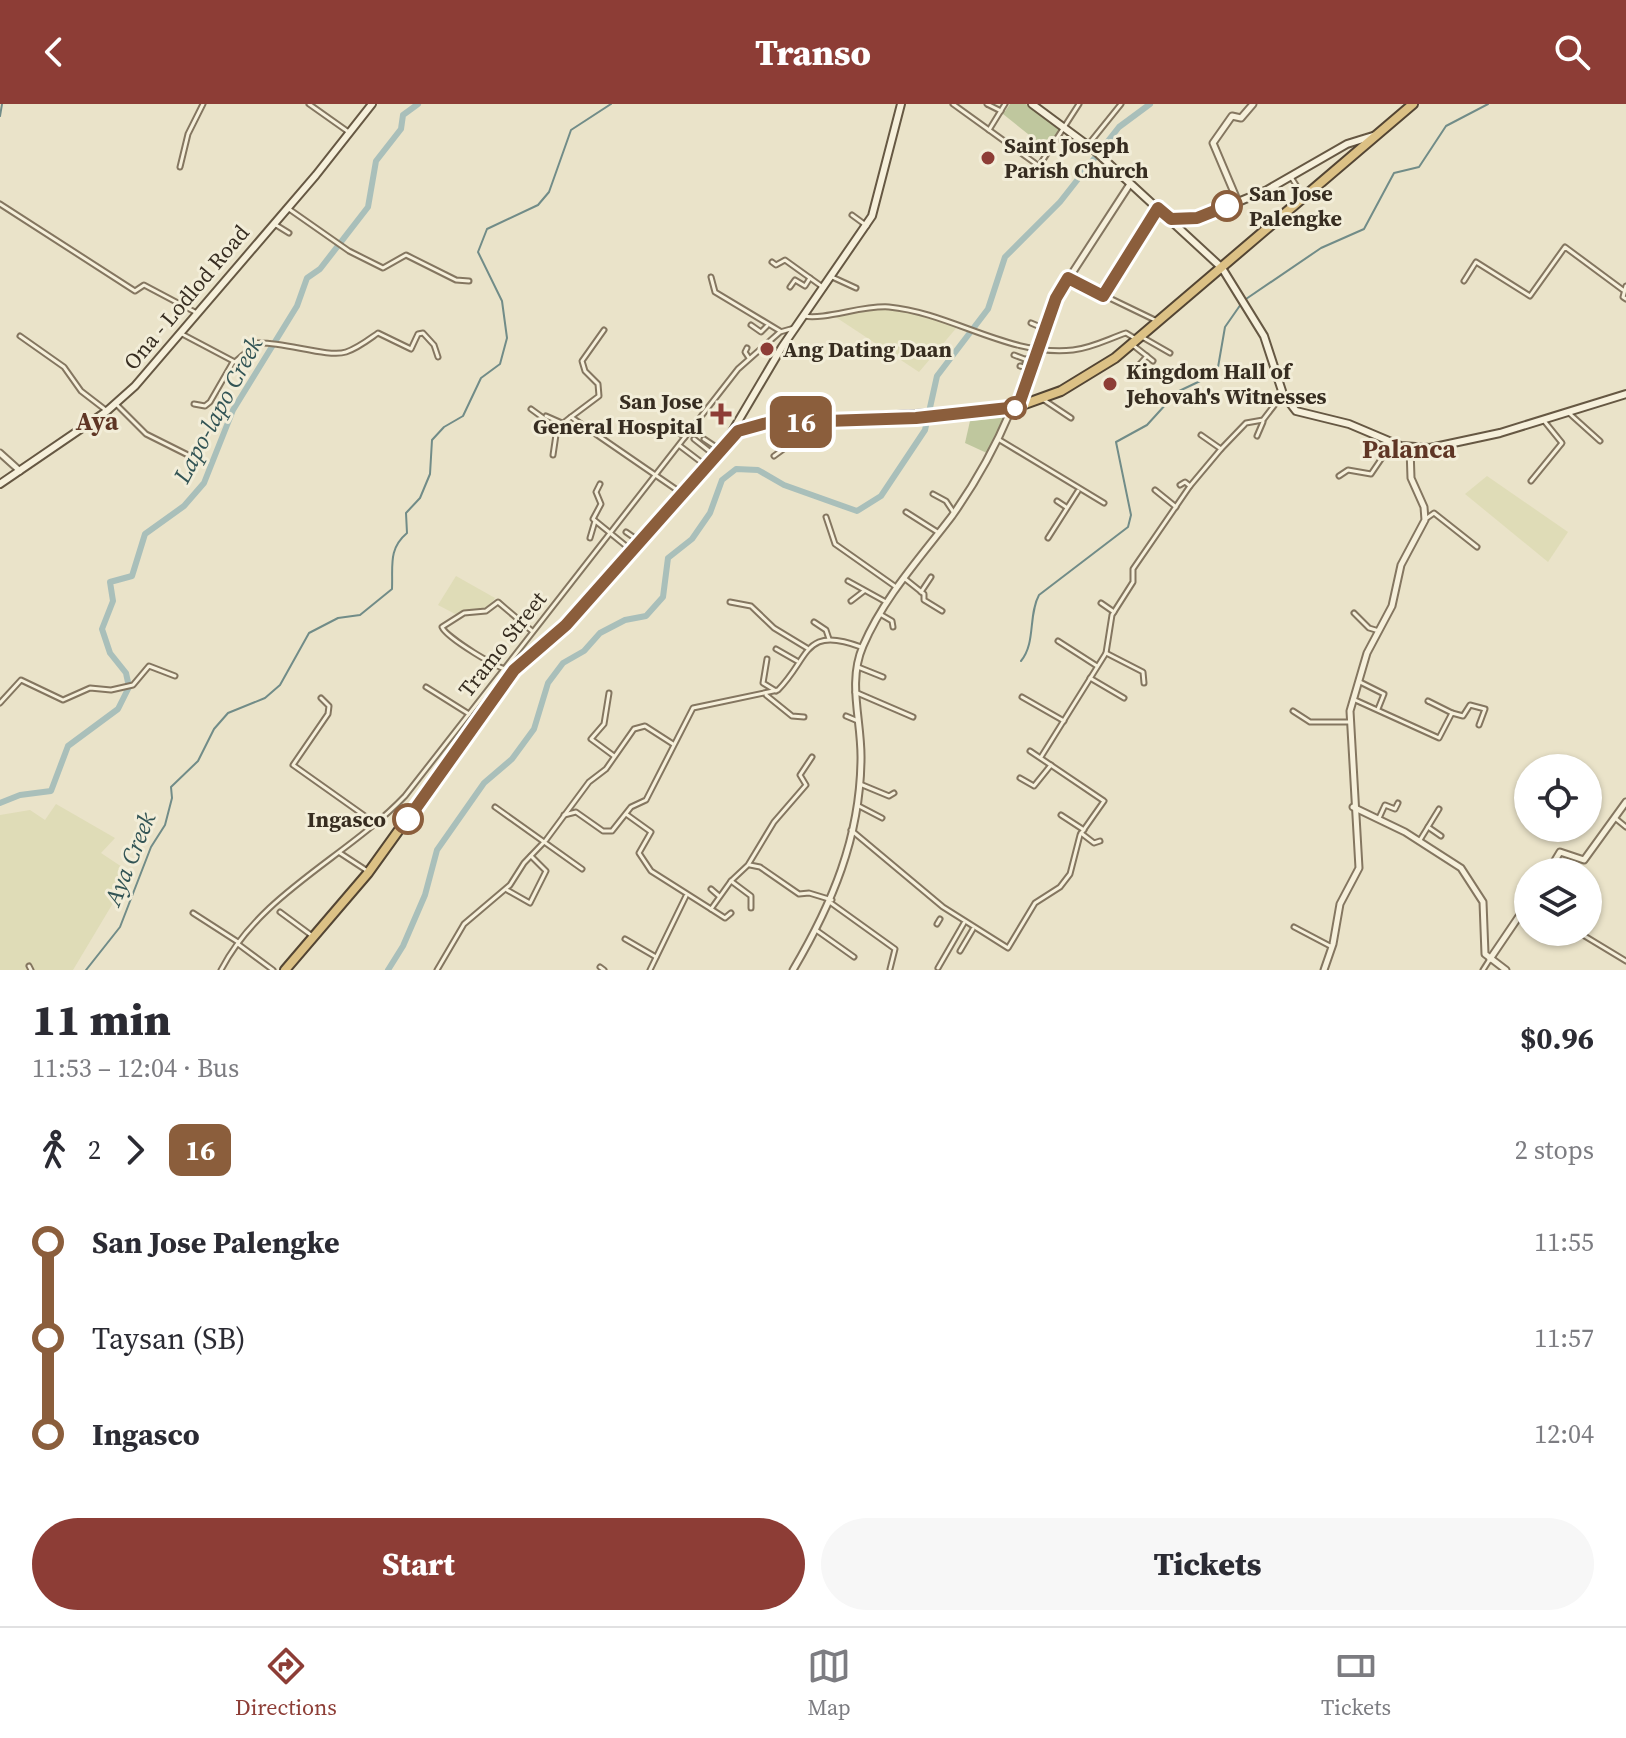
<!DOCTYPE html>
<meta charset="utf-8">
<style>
body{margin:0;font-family:"Source Serif 4",serif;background:#f7f7f7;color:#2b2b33;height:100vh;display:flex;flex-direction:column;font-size:30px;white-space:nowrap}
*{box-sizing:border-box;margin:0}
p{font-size:26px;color:#7c7c81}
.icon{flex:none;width:44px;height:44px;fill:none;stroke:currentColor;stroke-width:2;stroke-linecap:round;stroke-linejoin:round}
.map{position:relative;height:866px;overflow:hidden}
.drawer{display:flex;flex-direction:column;background:#fff;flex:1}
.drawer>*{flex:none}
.badge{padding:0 16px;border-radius:12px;font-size:28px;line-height:52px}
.buttons{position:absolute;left:1514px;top:650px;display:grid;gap:16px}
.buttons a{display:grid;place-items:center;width:88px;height:88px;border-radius:50%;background:#fff;box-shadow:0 2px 6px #0004;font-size:40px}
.map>.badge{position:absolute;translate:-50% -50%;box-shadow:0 0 0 4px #fff}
.legs{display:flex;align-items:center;gap:12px;height:88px;padding:0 32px;font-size:26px}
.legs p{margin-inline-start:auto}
.headline{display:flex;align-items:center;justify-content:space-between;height:136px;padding:0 32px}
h1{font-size:44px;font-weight:800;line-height:60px}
.cta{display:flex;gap:16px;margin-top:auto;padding:16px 32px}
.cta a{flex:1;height:92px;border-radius:48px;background:#8d3d36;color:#fff;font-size:32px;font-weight:800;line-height:92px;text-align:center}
.cta a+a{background:#f7f7f7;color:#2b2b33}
ul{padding:0 32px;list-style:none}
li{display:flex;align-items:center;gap:28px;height:96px;font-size:30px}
li i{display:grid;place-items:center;width:12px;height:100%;margin:0 10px;background:currentColor}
li i::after{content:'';width:20px;height:20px;margin:-10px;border:6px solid;border-radius:50%;background:#fff}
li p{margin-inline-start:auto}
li:first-child i{background:linear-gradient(#0000 50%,currentColor 0)}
li:last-child i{background:linear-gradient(currentColor 50%,#0000 0)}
header{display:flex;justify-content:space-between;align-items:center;height:104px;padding:0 32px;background:#8d3d36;color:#fff;font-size:36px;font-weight:800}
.tabs{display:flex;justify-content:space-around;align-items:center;height:112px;border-top:2px solid #e1e1e2;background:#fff;font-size:22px;color:#7c7c81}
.tabs a{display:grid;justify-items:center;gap:4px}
.tabs .current{color:#8d3d36}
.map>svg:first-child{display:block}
</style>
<header><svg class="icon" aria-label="back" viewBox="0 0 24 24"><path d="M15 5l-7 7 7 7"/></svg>Transo<svg class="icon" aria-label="search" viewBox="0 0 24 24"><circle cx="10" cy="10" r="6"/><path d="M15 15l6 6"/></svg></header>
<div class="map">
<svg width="1626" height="866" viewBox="0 0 1626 866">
<rect width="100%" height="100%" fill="#eae3c9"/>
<!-- farmland -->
<g fill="#dfdcb7">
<path d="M887,205l33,5 38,12 -39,46 -88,-58z"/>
<path d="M1487,372l81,56 -20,30 -83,-68z"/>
<path d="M456,472l39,22 -7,11 -31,6 -19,-10z"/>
<path d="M56,700l59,34 -14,15 24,16 -6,24 -46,77h-73v-155l30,-5 15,10z"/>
</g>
<!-- green -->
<g fill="#bfc79e">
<path d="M1010,0h16l35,26 -13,20 -45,-36z"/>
<path d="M1006,313l-17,37 -24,-11 5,-22z"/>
</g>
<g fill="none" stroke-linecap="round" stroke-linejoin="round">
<!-- stream -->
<g stroke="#718c88" stroke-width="2">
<path d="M0,12l2,-12"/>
<path d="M1246,195l75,-51 43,-19 30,-56 25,-6 27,-41 42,-22"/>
<path d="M1021,557c15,-18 7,-46 18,-66l89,-68 3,-12 -15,-73 31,-17 30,-33 40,-19 8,-46 16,-23"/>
<path d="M86,866l34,-43 31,-80 14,-22 7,-27 -1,-11 27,-26 16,-32 14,-16 37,-15 15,-13 29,-52 29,-15 22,-3 32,-26c1,-23 -4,-40 15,-56l-1,-20 14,-15 10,-24 2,-34 12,-13 19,-11 18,-38 19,-14 7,-26 -5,-37 -24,-49 9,-23 51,-24 11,-13 22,-62 40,-26"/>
</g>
<!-- river -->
<g stroke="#a9bfba" stroke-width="6">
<path d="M0,699l20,-8 31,-4 17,-45 50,-37 11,-22 -3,-14 -16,-20 -8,-24 11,-28 -3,-19 22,-6 13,-42 39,-28 20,-23 29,-73 64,-104 10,-28 13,-9 48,-62 8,-46 25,-32 2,-14 15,-11"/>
<path d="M388,866l15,-24 22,-51 12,-45 47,-67 28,-24 22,-30 14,-46 15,-20 21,-12 16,-18 25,-13 21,-4 17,-19 5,-39 24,-19 18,-26 12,-33 14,-11 22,1 26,15 73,26 24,-15 44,-66 12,-54 51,-67 17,-52 55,-55 59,-75 31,-23"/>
</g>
<defs>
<g id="minor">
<path d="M309,0l41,29"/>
<path d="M953,0l86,62 40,-62"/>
<path d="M987,0l14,7"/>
<path d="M989,26l16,-26"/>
<path d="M1088,41l33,-41"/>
<path d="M180,63l8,-33 15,-30"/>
<path d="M1291,73l12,19"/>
<path d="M0,100l135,87 9,-6 51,27"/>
<path d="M289,105l60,42 34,17 23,-13 50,25 13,1"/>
<path d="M852,111l15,11"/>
<path d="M276,121l13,8"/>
<path d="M772,158l4,3 9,-5 39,28"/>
<path d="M711,173l4,15 65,39"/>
<path d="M832,173l24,11"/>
<path d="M1068,174l87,42"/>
<path d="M1464,177l12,-19 54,34 35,-49 58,43"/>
<path d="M1626,182l-3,11 3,2"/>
<path d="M790,183l5,-7 10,6 5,-8"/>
<path d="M1103,192l55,-88"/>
<path d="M804,212c21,4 59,-11 85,-9 63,6 120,50 184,43 19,-2 35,-11 53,-17l10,6"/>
<path d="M1031,219l14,6"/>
<path d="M751,221l10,7 6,-6"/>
<path d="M182,230l53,28 22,-19c25,-2 71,15 89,9 12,-4 22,-12 32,-19l33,16 7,-15 5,-1 11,12 4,12"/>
<path d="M20,232l44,31 17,24 26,20"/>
<path d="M1142,233l28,16"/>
<path d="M1134,242l19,15"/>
<path d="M747,244l-2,4 4,6"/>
<path d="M1014,251l21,8"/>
<path d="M1139,261l8,-9"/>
<path d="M1020,262l4,1 2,-8"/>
<path d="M1044,296l27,18"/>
<path d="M116,300l30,30 42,21"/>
<path d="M194,300l11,2 5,-4 23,-40"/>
<path d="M531,305l26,19"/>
<path d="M1570,310l30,27"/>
<path d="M546,312l16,7"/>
<path d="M571,313l28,-21 -1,-12 -13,-13 -3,-10 22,-31"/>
<path d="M783,321l21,16v6"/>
<path d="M673,325l12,8"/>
<path d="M1201,331l20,14"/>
<path d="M1257,332l6,-14"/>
<path d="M694,335l19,15"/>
<path d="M704,335l15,10"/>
<path d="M998,335l106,64"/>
<path d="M680,342l25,19"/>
<path d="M553,351l4,-27 14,-11 109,75"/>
<path d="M774,352l11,-8 7,-17"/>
<path d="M1339,372l9,-6 23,4 21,-31"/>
<path d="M1531,377l31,-38 -17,-21"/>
<path d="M600,380l-4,8 5,12 -8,15 38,31"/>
<path d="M1180,381l5,-3 5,4"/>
<path d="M1155,386l21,17"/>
<path d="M933,390l13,7 8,12"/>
<path d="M1057,397l9,6"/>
<path d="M906,408l33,21"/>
<path d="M826,413l9,27 61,43"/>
<path d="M1427,414l7,-5 43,34"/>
<path d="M626,428l13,9"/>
<path d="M590,434l5,-17"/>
<path d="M1048,434l30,-47"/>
<path d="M904,474l20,16v6l18,11"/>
<path d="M848,477l38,21"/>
<path d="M921,488l10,-15"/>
<path d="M851,497l13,-10"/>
<path d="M730,498l21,4 23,22 33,20"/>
<path d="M1101,499l13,9"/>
<path d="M1354,509l15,15 10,3"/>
<path d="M880,510l12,7 1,6"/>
<path d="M814,518l12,8 3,9"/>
<path d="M1058,537l39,25"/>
<path d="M776,545l21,12"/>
<path d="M1106,549l37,19 1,11"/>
<path d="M767,555l-4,24 13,8"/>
<path d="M858,563l25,10"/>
<path d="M511,566c-11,1 -65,-33 -69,-43l22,-14 22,-2 12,-9 34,29"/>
<path d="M1090,574l34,20"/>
<path d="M1360,578l24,12 -6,15"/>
<path d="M426,583l43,27"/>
<path d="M855,588l58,25"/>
<path d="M609,589l-5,31 -13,15 23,17"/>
<path d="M766,591l26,21 12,1"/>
<path d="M1022,593l42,24"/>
<path d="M321,594l8,8 -1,8 -35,51 79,56 10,-3"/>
<path d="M1353,595l86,39 13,-25 11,3 7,-11 15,4 -6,16"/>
<path d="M1428,597l24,12"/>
<path d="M0,599l21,-23 42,20 27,-12 21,2 22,-5 16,-19 26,10"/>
<path d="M1293,607l17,11h39"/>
<path d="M846,612l12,5"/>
<path d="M1041,653l65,-104 6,-38 21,-33v-13l57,-83 31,-37 25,-26 17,-3 20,-26"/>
<path d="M1020,674l14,8 17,-21"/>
<path d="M860,680l29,12 5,-3"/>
<path d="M857,701l25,13"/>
<path d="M495,703l87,62"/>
<path d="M626,710l25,18 -12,21 12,18 60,38 20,-28 17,-16 26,-43 32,-37 -6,-10 12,-18"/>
<path d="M564,711l12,-3 27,19h9l19,-24 15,-7 47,-92 85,-18c32,-32 25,-65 83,-43"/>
<path d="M1061,711l23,15"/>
<path d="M1379,714l6,-13 10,4 3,-6"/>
<path d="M1615,714l11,9"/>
<path d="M1428,723l13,9"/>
<path d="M851,726l92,77 65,41 27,-45 25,-16 10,-13 10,-39 24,-34 -74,-50"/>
<path d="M1081,729l13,10 6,-2"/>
<path d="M1420,736l19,-31"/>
<path d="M340,749l29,19"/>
<path d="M750,761l10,2 39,27 10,-1 23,7"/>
<path d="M731,777l20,15v12"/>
<path d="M711,785l8,7"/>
<path d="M507,786l23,13 16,-32 -15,-15"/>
<path d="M831,799l64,46 -5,20"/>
<path d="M711,805l14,9 6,-5"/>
<path d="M280,808l31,23"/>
<path d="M193,809l45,29"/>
<path d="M937,820l3,-5"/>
<path d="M1294,823l38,20"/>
<path d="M816,826l38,27"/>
<path d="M1578,828l48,29"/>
<path d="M625,835l31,18"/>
<path d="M238,840l35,26"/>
<path d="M960,847l13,-22"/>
<path d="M29,862l2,4"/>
<path d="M600,863l4,3"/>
<path d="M938,864l26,-45"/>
<path d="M221,866c40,-77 126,-113 184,-174l333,-427 42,-37 14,-4"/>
<path d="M437,866l27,-46 46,-39 14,-22 22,-23 43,-58 17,-13 28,-40 11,-3 28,18"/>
<path d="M650,866l36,-74"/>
<path d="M1483,866l7,-11"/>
</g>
<g id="tertiary">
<path d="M1238,98l-25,-59 19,-27 9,2 12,-14"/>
<path d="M1019,302l37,-108 74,-114"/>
<path d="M0,349l20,18"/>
<path d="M1353,703l52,25 56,36 22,34 2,52 21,16"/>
<path d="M1548,768l12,-20 24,8 42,-58"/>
<path d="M1490,855l38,-56"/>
<path d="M793,866c39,-66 67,-132 68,-210 1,-39 -14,-77 2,-114 21,-49 57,-88 89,-130 24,-34 43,-68 59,-106"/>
<path d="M1324,866l9,-26 7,-40 19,-36 -9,-157 17,-58 25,-47 9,-41 24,-45 -1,-13 -13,-29 -1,-30"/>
</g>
<g id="secondary">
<path d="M1032,0l62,46 128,118 42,68 19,58 13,17 53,13 52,22 29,2 70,-15 126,-39"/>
<path d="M1171,115l26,-1 41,-16 29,-12 80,-46 29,-9"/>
<path d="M730,331l52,-88 90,-131 29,-112"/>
<path d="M0,380l107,-73 28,-25 181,-211 56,-71"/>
</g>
<path id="trunk" d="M285,866l83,-97 146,-203 52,-45 167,-190 13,-8 21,-4 241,-13 53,-19 54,-33 298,-254"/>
</defs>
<!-- minor casing -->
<use href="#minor" stroke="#847660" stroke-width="7"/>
<!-- tertiary casing -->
<use href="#tertiary" stroke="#847660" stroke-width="9"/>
<!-- secondary casing -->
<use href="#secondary" stroke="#665843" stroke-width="10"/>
<!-- trunk casing -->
<use href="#trunk" stroke="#534533" stroke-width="12"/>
<!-- minor -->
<use href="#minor" stroke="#f6f0db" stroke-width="3"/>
<!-- tertiary -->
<use href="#tertiary" stroke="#f6f0db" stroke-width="5"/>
<!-- secondary -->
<use href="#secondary" stroke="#f6f0db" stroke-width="6"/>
<!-- trunk -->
<use href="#trunk" stroke="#dcc185" stroke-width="8"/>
</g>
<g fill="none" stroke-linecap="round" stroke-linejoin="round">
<defs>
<path id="line-1" d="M408,715l106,-149 52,-45 172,-194 29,-8 149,-5 102,-11 38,-109 12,-20 35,18 55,-88 13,11 26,-1 30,-12"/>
</defs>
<!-- line-1 casing -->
<use href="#line-1" stroke="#fff" stroke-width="18"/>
<!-- line-1 -->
<use href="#line-1" stroke="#8b5e3c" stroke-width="12"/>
</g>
<!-- markers -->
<g fill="#8d3d36" stroke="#f2edd8" stroke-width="3">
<circle cx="988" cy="54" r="8"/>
<circle cx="767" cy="245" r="8"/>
<circle cx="1110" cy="280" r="8"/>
<path d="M717 298h8v8h8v8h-8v8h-8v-8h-8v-8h8z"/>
</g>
<g fill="#fff" stroke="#8b5e3c" stroke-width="4">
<circle cx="1227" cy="102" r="14"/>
<circle cx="1015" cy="304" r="10"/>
<circle cx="408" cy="715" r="14"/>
</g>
<g text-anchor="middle" stroke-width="6" stroke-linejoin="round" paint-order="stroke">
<!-- poi labels -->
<g font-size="22" font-weight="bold" fill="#372d21" stroke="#f2edd8" text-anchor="start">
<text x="1004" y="49">Saint Joseph<tspan x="1004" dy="25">Parish Church</tspan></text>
<text x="783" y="253">Ang Dating Daan</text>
<text x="1126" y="275">Kingdom Hall of<tspan x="1126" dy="25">Jehovah's Witnesses</tspan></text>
<text x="703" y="305" text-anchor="end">San Jose<tspan x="703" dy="25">General Hospital</tspan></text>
</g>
<!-- stop labels -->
<g font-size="22" font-weight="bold" fill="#372d21" stroke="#f2edd8" text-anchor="start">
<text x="1249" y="97">San Jose<tspan x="1249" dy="25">Palengke</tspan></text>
<text x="386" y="723" text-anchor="end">Ingasco</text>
</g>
<!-- street labels -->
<g font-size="22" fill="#372d21" stroke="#f2edd8">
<text transform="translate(186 193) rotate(-50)" y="8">Ona - Lodlod Road</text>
<text transform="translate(502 540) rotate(-52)" y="8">Tramo Street</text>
</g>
<!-- water labels -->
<g font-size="24" font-style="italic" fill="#325455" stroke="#f2edd8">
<text transform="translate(218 306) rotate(-62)" y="8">Lapo-lapo Creek</text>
<text transform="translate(130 755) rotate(-68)" y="8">Aya Creek</text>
</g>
<!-- quarter labels -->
<g font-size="26" font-weight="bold" fill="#5f3625" stroke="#f2edd8">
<text x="97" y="326">Aya</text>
<text x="1409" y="354">Palanca</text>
</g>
</g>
</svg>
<div class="buttons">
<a><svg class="icon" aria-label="locate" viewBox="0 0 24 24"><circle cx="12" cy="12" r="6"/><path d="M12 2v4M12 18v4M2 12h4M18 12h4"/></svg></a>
<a><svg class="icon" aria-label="layers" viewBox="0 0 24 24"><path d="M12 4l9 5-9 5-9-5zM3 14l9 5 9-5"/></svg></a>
</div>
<b class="badge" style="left:801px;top:318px;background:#8b5e3c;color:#fff">16</b>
</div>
<section class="drawer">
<div class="headline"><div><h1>11 min</h1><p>11:53 – 12:04 · Bus</p></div><b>$0.96</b></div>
<div class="legs"><svg class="icon" aria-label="walk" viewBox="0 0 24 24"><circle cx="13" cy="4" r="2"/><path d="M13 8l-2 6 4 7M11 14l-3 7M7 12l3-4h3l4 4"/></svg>2<svg class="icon" aria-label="forward" viewBox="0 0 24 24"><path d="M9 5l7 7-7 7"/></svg><b class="badge" style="background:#8b5e3c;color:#fff">16</b><p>2 stops</p></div>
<ul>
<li><i style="color:#8b5e3c"></i><b>San Jose Palengke</b><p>11:55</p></li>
<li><i style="color:#8b5e3c"></i><span>Taysan (SB)</span><p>11:57</p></li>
<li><i style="color:#8b5e3c"></i><b>Ingasco</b><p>12:04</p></li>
</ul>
<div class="cta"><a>Start</a><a>Tickets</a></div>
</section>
<nav class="tabs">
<a class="current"><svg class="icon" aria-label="directions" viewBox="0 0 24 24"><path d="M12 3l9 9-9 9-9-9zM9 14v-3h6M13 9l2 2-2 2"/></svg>Directions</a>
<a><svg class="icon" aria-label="map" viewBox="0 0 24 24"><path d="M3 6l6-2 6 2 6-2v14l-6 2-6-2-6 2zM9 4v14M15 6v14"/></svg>Map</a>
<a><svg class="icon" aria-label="tickets" viewBox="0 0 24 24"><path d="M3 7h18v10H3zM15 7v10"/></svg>Tickets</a>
</nav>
